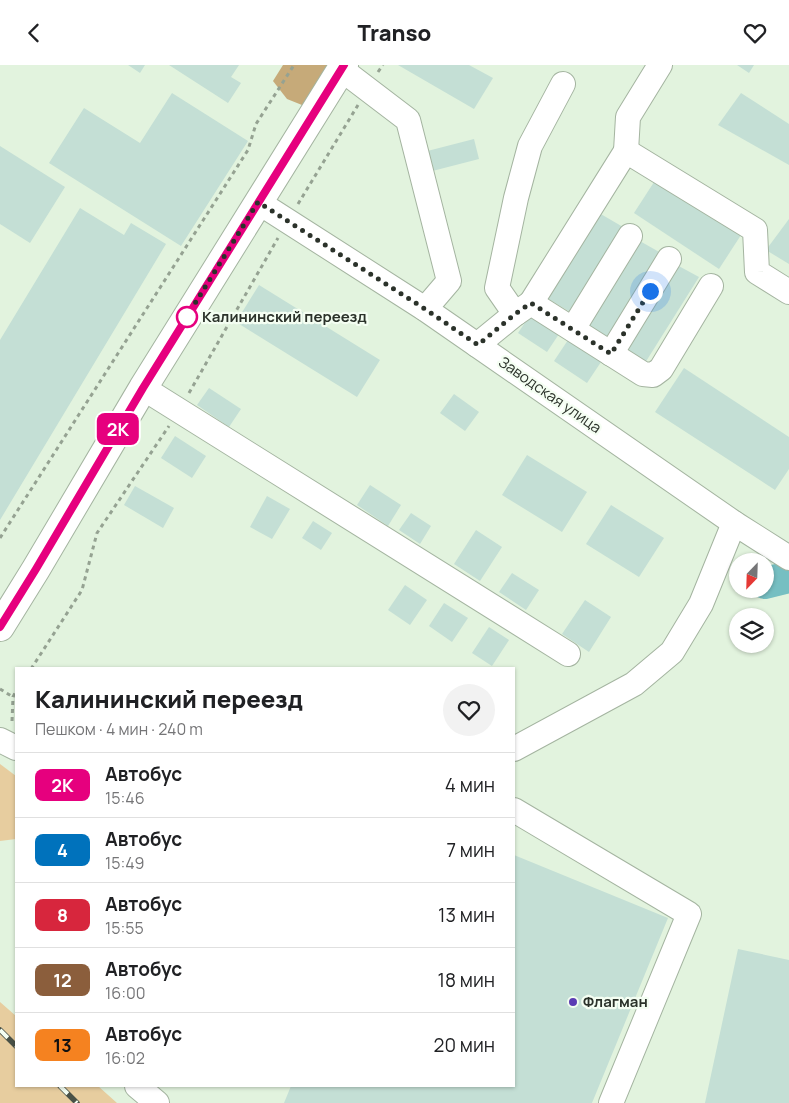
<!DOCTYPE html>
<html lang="ru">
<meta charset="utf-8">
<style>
body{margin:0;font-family:Manrope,sans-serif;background:#f2f2f2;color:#202124;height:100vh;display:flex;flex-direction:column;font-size:19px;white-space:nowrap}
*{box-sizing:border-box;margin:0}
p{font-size:16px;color:#757577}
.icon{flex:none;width:28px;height:28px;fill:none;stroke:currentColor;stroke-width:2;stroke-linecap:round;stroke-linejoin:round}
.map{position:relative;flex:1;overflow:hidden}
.sheet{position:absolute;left:15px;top:602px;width:500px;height:420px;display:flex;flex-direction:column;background:#fff;border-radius:0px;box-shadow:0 1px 4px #0004}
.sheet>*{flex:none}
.badge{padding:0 10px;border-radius:8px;font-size:18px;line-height:32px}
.needle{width:32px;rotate:203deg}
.controls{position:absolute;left:729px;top:488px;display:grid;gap:10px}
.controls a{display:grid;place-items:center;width:45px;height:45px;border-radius:50%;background:#fff;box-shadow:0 1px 4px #0004;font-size:25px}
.you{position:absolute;width:25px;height:25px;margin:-12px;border:4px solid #fff;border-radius:50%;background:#1a73e8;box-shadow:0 0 0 8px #1a73e833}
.map>.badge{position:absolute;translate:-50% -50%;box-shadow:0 0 0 2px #fff}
.round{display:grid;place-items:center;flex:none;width:52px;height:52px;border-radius:26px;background:#f2f2f2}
.summary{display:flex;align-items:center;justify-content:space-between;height:85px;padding:0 20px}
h1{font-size:24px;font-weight:800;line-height:38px}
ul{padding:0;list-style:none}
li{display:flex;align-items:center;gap:15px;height:65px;padding:0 20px;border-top:1px solid #e0e0e0}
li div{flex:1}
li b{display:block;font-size:19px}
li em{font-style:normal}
li .badge{min-width:55px;font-weight:700;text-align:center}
header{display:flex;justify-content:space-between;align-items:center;height:65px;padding:0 20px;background:#fff;font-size:22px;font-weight:800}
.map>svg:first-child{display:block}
</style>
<header><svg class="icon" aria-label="back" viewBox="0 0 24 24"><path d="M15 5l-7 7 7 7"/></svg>Transo<svg class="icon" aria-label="heart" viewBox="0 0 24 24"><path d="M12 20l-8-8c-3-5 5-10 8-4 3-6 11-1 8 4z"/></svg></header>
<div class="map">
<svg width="789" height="1038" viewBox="0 0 789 1038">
<rect width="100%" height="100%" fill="#e2f3de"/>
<!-- green -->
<g fill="#e7cd9f">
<path d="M0,699l16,12v63l-16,2z"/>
<path d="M0,937l16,14v70h82l19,17h-117z"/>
</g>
<!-- forest -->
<path fill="#c6aa79" d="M283,0h55l-22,35 -14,5 -15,-6 -14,-18z"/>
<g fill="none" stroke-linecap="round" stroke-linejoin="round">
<!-- river -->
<path stroke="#76bfc2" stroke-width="32" d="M765,518l24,-6"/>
</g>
<!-- building -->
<g fill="#c4dfd5">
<path d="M128,0h17l-5,8z"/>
<path d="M169,0h70l-8,12 10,6 -13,20z"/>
<path d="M398,0h71l24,13 -19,31z"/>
<path d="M737,0h17l-5,8z"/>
<path d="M172,28l76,48 -67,105 -132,-83 35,-55 56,35z"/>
<path d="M741,28l48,31v41l-71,-40z"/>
<path d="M474,74l5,20 -66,17 -5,-20z"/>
<path d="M0,81l65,41 -35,56 -30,-19z"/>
<path d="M656,114l85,56 -22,34 -85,-56z"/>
<path d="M80,143l44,27 7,-12 35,21 -166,276v-180z"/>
<path d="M599,148l24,14 -53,85 -23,-14z"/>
<path d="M789,154v45l-23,-14z"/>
<path d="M638,175l23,13 -53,86 -23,-15z"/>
<path d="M675,199l24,13 -54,86 -23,-15z"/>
<path d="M259,220l121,75 -23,37 -121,-75z"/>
<path d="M532,247l29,19 -14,21 -29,-19z"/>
<path d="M570,272l33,22 -16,24 -33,-22z"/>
<path d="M684,303l105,69v32l-14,21 -120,-78z"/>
<path d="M209,323l32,21 -12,18 -32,-22z"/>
<path d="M454,329l25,18 -14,19 -25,-18z"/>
<path d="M175,371l31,20 -14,22 -31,-20z"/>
<path d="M527,390l60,37 -25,40 -60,-37z"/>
<path d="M370,420l31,20 -13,21 -31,-21z"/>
<path d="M135,421l39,22 -11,20 -39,-23z"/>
<path d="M267,431l23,13 -18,30 -22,-12z"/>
<path d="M611,440l53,33 -25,39 -53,-33z"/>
<path d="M411,448l20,13 -11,18 -21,-14z"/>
<path d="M313,456l19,12 -11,17 -19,-12z"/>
<path d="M476,465l26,17 -22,34 -26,-17z"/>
<path d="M512,508l27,17 -13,20 -27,-18z"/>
<path d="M405,520l22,15 -17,25 -22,-15z"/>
<path d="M585,535l26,17 -22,35 -27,-18z"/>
<path d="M444,538l24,15 -16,24 -23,-16z"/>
<path d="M489,562l20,13 -17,26 -20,-13z"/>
<path d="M514,790l154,63 -76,185h-308l7,-17h223z"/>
<path d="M738,884l51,11v143h-84z"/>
</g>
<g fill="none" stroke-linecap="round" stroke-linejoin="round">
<defs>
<g id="minor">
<path d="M341,4l67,51 41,161 -24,28"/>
<path d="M626,86l2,-34 32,-52"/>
<path d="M258,137l167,107 309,214 55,35"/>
<path d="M531,238l95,-152 129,79 2,42 32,20"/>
<path d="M515,249l-18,-26 19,-90 14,-52 33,-62"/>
<path d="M573,264l57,-93"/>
<path d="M477,280l38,-31 16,-11 112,71 10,1 8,-6 50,-83"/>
<path d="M611,289l58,-95"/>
<path d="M143,323l425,266"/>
<path d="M0,675l16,8"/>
<path d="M514,684l120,-65 38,-32 29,-48 33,-81"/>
<path d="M514,745l175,104 -78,189"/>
<path d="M137,1021l20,17"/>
</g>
<path id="major" d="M0,562l36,-58 107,-181 201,-323"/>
</defs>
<!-- minor casing -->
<use href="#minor" stroke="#a4b4a0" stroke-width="26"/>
<!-- major casing -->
<use href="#major" stroke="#a4b4a0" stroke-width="30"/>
<!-- path -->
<g stroke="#95a292" stroke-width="3" stroke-dasharray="4 4" stroke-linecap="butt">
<path d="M378,7l5,-7"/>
<path d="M298,139l60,-99"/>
<path d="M189,328l89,-155"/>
<path d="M0,473l248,-388 8,-26 38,-59"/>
<path d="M31,604l51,-79 15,-57 72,-107"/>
<path d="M0,624l13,8"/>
<path d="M12,656l1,-24 3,-6"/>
</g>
<!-- minor -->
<use href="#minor" stroke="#fff" stroke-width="24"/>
<!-- major -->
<use href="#major" stroke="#fff" stroke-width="28"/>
<defs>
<g id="rail">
<path d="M0,965l16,16"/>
<path d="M60,1021l17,17"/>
</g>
</defs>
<!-- rail casing -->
<use href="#rail" stroke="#495147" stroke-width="5.5"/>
<!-- rail -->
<use href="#rail" stroke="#f4fef2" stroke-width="4" stroke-dasharray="11" stroke-linecap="butt"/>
</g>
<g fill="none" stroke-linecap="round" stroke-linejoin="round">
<defs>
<path id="line" d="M0,562l36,-58 107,-181 201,-323"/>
</defs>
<!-- line casing -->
<use href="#line" stroke="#fff" stroke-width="11"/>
<!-- line -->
<use href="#line" stroke="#e6007e" stroke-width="8"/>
<!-- walk -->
<path stroke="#2b322a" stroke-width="5" stroke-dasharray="0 9" d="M187,252l-3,4 74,-119 167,107 53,36 37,-31 16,-11 80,51 39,-63"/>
</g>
<!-- markers -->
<circle fill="#fff" stroke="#e6007e" stroke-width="2.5" cx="187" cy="252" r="10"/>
<circle fill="#5b3cb4" stroke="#f4fef2" stroke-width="2" cx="573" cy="937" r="5"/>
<g text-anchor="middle" stroke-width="4.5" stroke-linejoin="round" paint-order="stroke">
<!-- stop labels -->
<g font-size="15" font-weight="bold" fill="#2b322a" stroke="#f4fef2" text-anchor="start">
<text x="202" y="257">Калининский переезд</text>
</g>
<!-- street labels -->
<g font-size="15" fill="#2b322a" stroke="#f4fef2">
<text transform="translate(550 330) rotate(35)" y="5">Заводская улица</text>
</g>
<!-- poi labels -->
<g font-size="15" font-weight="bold" fill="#2b322a" stroke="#f4fef2" text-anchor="start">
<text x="583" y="942">Флагман</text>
</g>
</g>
</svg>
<div class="controls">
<a><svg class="needle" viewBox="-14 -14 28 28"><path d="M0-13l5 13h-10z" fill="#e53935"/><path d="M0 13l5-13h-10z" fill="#757577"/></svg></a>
<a><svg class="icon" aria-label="layers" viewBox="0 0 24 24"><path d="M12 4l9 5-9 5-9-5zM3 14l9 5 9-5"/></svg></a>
</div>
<div class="you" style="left:650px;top:226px"></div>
<b class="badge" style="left:118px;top:364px;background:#e6007e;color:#fff">2К</b>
<section class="sheet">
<div class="summary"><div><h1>Калининский переезд</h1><p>Пешком · 4 мин · 240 m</p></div><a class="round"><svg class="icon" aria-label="heart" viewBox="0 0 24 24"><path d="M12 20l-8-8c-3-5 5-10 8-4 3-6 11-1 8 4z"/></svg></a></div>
<ul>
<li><span class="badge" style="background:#e6007e;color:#fff">2К</span><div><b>Автобус</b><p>15:46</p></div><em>4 мин</em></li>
<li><span class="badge" style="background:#0072bc;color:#fff">4</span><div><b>Автобус</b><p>15:49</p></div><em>7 мин</em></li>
<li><span class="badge" style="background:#d7263d;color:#fff">8</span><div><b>Автобус</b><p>15:55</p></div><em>13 мин</em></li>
<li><span class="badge" style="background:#8b5e3c;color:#fff">12</span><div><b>Автобус</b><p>16:00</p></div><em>18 мин</em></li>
<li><span class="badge" style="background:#f58220;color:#111">13</span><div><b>Автобус</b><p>16:02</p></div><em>20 мин</em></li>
</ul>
</section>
</div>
